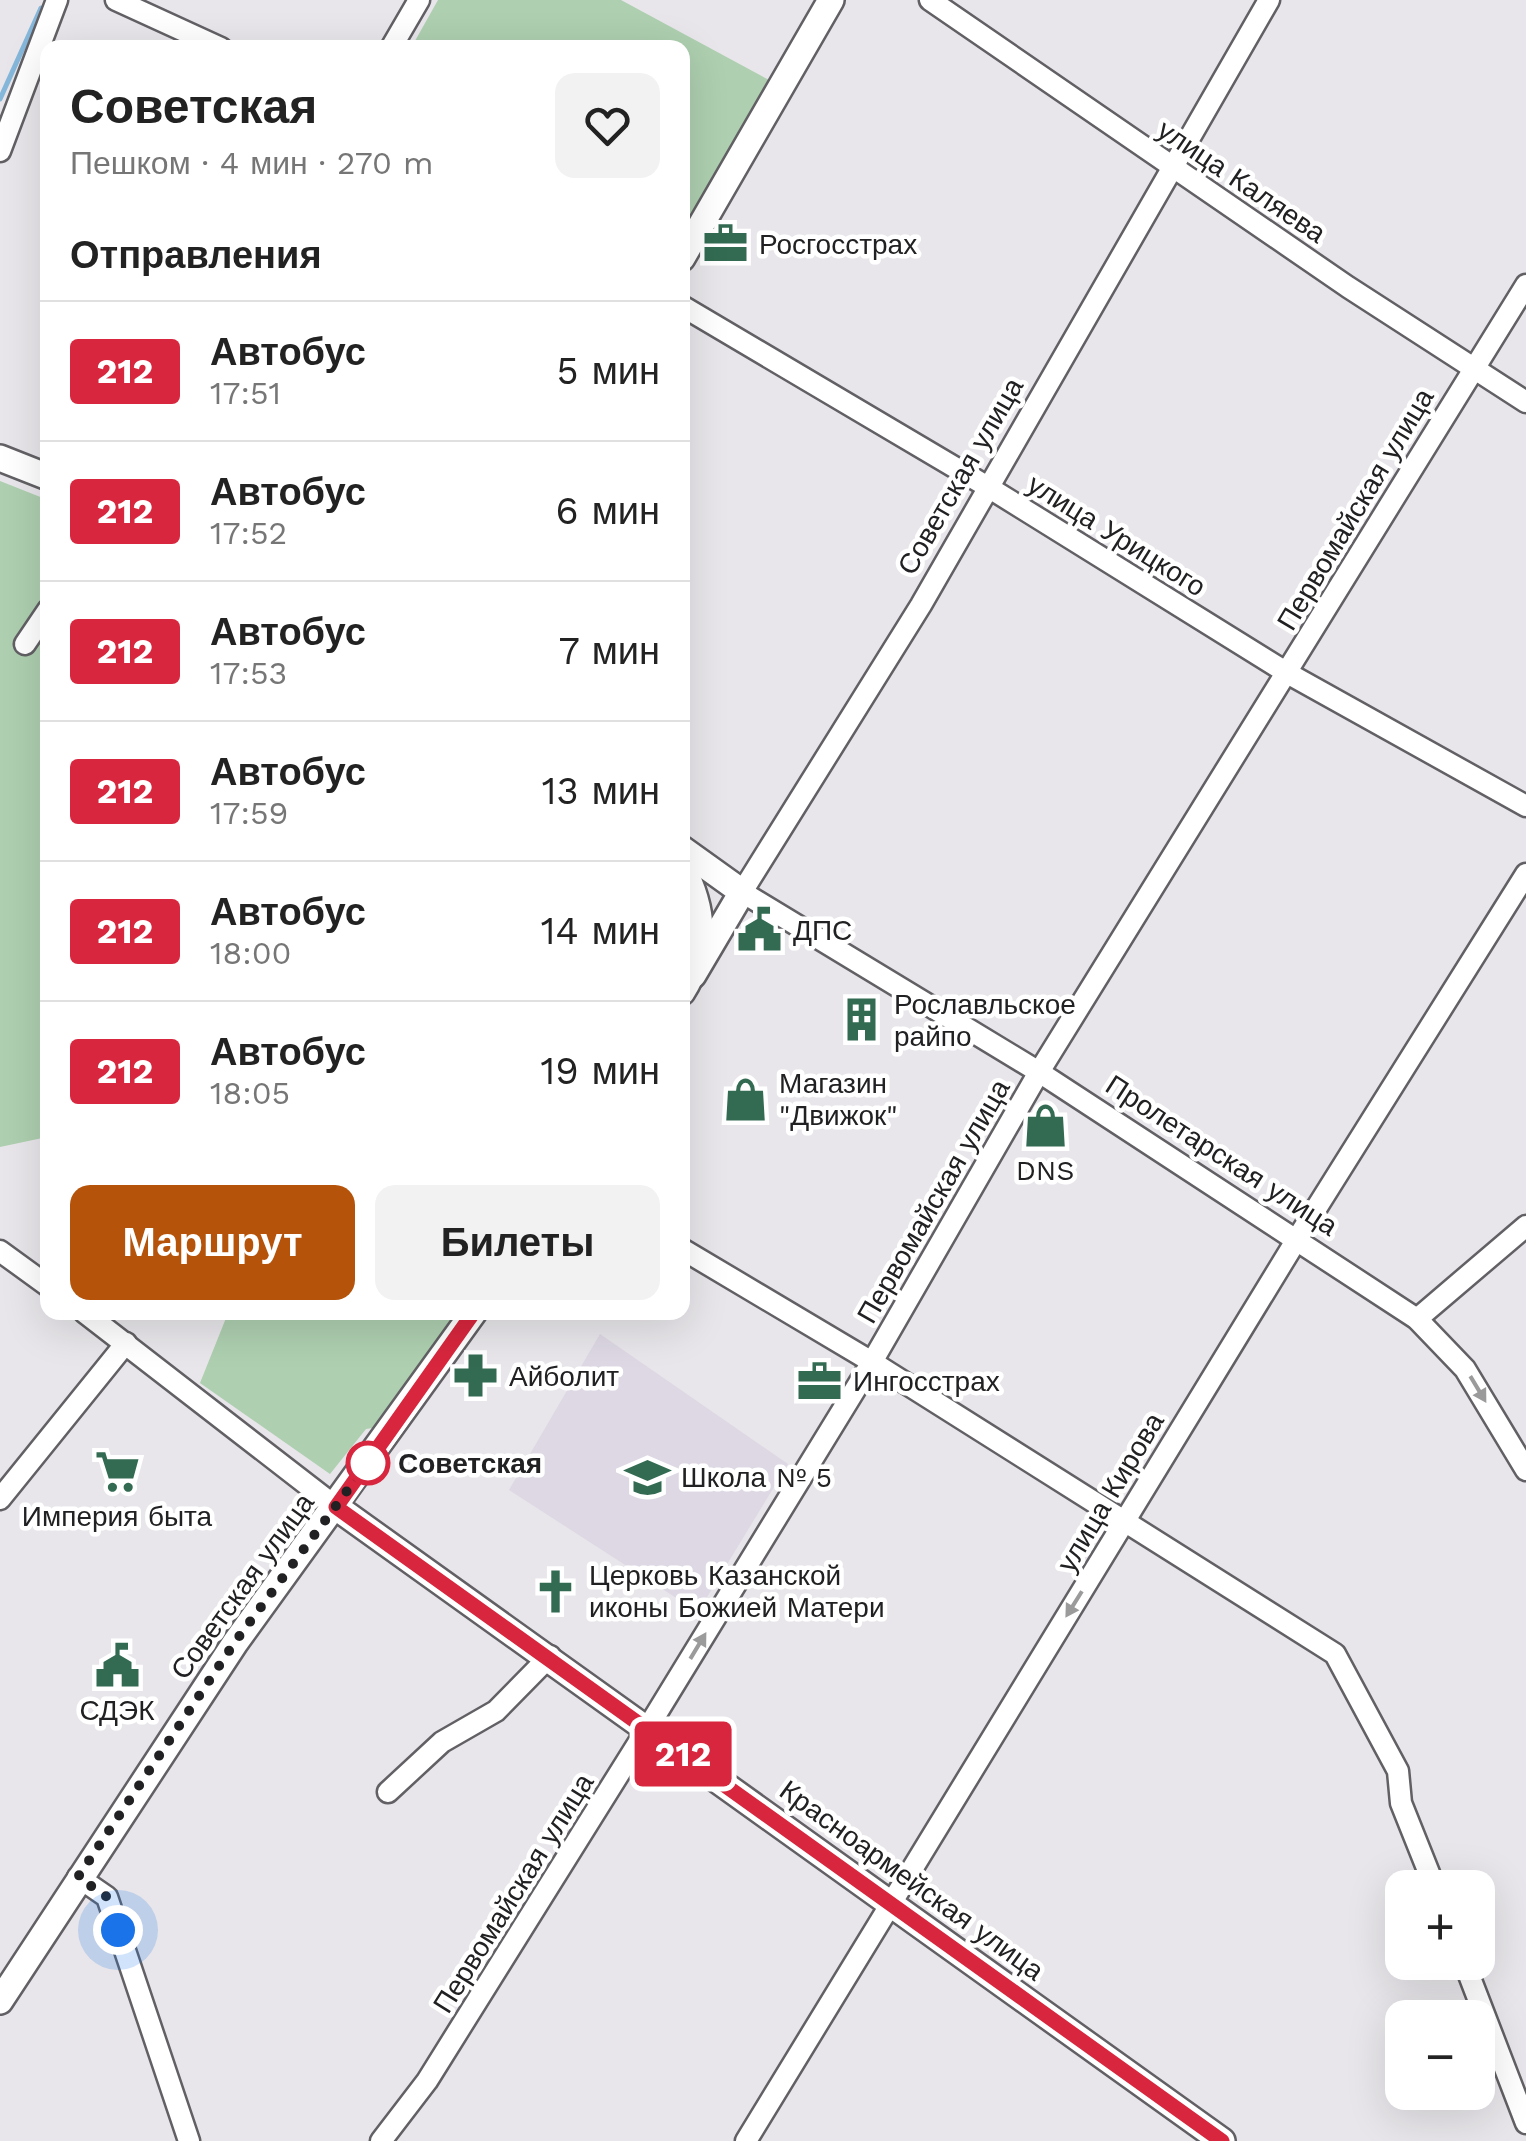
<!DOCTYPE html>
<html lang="ru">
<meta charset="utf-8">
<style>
body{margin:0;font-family:"Work Sans",sans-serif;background:#f2f2f2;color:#222;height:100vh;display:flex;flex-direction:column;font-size:38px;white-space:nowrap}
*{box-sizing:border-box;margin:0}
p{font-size:32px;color:#767676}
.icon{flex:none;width:55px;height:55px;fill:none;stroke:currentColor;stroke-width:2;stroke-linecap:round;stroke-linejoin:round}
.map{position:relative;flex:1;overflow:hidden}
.details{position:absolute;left:40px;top:40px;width:650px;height:1280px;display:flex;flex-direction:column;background:#fff;border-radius:20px;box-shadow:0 10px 40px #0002}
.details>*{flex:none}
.badge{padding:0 20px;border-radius:8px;font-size:35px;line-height:65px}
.buttons{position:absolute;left:1385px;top:1870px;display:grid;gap:20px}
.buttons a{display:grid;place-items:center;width:110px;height:110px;border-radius:20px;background:#fff;box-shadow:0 10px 40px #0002;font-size:50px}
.you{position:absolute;width:50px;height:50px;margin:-25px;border:8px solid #fff;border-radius:50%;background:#1a73e8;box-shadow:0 0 0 15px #1a73e833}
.map>.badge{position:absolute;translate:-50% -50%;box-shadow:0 0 0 5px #fff}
h2{padding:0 30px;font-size:38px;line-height:90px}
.round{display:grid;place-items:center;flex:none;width:105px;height:105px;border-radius:20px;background:#f2f2f2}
.overview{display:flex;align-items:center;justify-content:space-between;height:170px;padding:0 30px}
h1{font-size:48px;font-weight:700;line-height:75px}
.button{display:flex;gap:20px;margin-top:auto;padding:20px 30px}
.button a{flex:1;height:115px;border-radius:20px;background:#b45309;color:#fff;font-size:40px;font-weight:700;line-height:115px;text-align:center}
.button a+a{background:#f2f2f2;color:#222}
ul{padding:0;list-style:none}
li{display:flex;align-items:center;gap:30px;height:140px;padding:0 30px;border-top:2px solid #e0e0e0}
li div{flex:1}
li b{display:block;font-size:38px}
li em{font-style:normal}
li .badge{min-width:110px;font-weight:700;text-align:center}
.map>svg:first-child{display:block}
</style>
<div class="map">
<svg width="1526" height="2141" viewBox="0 0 1526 2141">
<rect width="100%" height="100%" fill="#e8e6ea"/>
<!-- built -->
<path fill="#ddd8e4" d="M600,1334l188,130 -90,148 -189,-122z"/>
<!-- green -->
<g fill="#aecfb0">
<path d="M438,0h183l150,81 -88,151 -1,-184h-271z"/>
<path d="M0,481l48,19 -1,637 -47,10z"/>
<path d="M220,1313h241l-75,113 -20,3 -36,45 -130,-91 26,-65z"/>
</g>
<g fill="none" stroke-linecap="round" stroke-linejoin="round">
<!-- stream -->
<path stroke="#85b7db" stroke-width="5" d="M0,99l41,-91"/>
<defs>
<g id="minor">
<path d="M116,0l105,48"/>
<path d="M930,0l418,287 178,115"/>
<path d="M1269,0l-348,605 -179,287 297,180 378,247 48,50 61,101"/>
<path d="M391,48l28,-48"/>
<path d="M0,151l57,-151"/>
<path d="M682,306l306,181 301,187 237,132"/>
<path d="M25,644l23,-34"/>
<path d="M682,1249l190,113 463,292 63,117 3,32 34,85"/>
<path d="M0,1251l48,35"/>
<path d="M84,1312l252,195"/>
<path d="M1417,1319l109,-93"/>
<path d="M0,1499l126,-156"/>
<path d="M388,1792l54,-50 54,-31 54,-55"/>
<path d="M78,1877l29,20 82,244"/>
<path d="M1464,1962l62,161"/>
<path d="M381,2141l46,-60 220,-352 225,-367 167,-290 487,-787"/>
<path d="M746,2141l551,-902 229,-365"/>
</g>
<g id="major">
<path d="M682,258l149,-258"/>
<path d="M0,458l48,19"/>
<path d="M682,849l60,43 -49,83"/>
<path d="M682,867c22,41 26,84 0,125"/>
<path d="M336,1507l886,634"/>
<path d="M0,2001l235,-358 239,-331"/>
</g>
</defs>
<!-- minor casing -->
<use href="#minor" stroke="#626064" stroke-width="25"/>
<!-- major casing -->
<use href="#major" stroke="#626064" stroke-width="30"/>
<!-- minor -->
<use href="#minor" stroke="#fff" stroke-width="20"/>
<!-- major -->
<use href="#major" stroke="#fff" stroke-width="25"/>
</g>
<!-- one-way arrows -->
<defs><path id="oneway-solid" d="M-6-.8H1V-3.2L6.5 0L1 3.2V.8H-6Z" transform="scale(2.5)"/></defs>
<g fill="#9b9b9c">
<use href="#oneway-solid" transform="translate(1478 1389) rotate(59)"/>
<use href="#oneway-solid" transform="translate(1074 1604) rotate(122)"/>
<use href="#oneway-solid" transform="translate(698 1646) rotate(-59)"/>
</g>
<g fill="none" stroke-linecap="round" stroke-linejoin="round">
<defs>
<path id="line" d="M474,1312l-138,195 886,634"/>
</defs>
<!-- line casing -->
<use href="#line" stroke="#fff" stroke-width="22"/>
<!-- line -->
<use href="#line" stroke="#d7263d" stroke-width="15"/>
<!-- walk -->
<path stroke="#212022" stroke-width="10" stroke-dasharray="0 18" d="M118,1930l-11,-33 -29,-20 157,-235 143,-193 -10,14"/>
</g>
<!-- icons -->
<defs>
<symbol id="office-bare" viewBox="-9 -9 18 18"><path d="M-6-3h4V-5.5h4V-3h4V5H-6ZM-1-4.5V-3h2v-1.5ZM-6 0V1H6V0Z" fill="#326b52" stroke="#fff" stroke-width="2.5" paint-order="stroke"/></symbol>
<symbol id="civic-bare" viewBox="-9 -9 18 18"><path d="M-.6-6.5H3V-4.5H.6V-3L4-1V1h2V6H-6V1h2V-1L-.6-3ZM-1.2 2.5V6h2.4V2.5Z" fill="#326b52" stroke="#fff" stroke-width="2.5" paint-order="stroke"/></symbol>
<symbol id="building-bare" viewBox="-9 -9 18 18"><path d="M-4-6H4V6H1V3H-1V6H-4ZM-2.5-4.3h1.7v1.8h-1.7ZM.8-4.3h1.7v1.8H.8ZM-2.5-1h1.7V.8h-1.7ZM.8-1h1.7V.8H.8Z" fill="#326b52" stroke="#fff" stroke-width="2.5" paint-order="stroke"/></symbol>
<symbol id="shop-bare" viewBox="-9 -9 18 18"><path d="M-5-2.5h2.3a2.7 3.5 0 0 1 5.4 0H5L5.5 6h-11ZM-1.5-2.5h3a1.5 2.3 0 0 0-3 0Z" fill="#326b52" stroke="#fff" stroke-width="2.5" paint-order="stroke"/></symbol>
<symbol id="pharmacy-bare" viewBox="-9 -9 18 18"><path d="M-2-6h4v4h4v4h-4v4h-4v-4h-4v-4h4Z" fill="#326b52" stroke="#fff" stroke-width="2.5" paint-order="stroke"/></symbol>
<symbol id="supermarket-bare" viewBox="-9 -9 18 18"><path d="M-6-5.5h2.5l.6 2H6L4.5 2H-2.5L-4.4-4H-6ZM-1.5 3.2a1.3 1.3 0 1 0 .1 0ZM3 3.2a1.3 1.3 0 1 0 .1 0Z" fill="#326b52" stroke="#fff" stroke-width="2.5" paint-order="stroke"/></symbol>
<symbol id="school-bare" viewBox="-9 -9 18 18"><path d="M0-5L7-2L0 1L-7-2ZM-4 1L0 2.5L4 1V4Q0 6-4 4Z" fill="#326b52" stroke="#fff" stroke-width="2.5" paint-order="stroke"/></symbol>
<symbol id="church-bare" viewBox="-9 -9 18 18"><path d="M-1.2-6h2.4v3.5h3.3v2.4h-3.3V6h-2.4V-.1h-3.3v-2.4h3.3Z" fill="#326b52" stroke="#fff" stroke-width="2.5" paint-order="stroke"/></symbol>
</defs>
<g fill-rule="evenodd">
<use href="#office-bare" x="694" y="212" width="63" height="63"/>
<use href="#civic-bare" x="728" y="898" width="63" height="63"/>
<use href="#building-bare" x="830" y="988" width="63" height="63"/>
<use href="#shop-bare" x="714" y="1068" width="63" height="63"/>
<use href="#shop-bare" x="1014" y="1094" width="63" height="63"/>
<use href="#pharmacy-bare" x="444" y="1344" width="63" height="63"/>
<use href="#office-bare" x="788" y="1350" width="63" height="63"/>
<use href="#supermarket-bare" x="86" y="1440" width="63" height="63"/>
<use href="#school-bare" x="616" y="1446" width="63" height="63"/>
<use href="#church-bare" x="524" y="1560" width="63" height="63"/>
<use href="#civic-bare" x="86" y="1634" width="63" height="63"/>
</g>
<!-- markers -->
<circle fill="#fff" stroke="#d7263d" stroke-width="5" cx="368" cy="1463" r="20"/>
<g text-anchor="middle" stroke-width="9" stroke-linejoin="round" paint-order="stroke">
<!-- street labels -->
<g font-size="28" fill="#212022" stroke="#fff">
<text transform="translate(1242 181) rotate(34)" y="10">улица Каляева</text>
<text transform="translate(960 476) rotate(-60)" y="10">Советская улица</text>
<text transform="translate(1355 509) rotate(-59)" y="10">Первомайская улица</text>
<text transform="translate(1117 535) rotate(32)" y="10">улица Урицкого</text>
<text transform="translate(1222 1155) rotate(33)" y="10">Пролетарская улица</text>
<text transform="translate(933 1201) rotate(-60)" y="10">Первомайская улица</text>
<text transform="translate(1110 1492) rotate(-59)" y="10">улица Кирова</text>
<text transform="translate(242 1586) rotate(-54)" y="10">Советская улица</text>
<text transform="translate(912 1880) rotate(36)" y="10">Красноармейская улица</text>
<text transform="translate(513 1893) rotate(-58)" y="10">Первомайская улица</text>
</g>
<!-- poi labels -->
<g font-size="28" fill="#212022" stroke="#fff" text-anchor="start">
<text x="759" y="254">Росгосстрах</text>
<text x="793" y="940">ДПС</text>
<text x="894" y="1014">Рославльское<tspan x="894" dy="32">райпо</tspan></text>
<text x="779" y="1093">Магазин<tspan x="779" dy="32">"Движок"</tspan></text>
<text x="1045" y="1180" text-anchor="middle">DNS</text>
<text x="509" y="1386">Айболит</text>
<text x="853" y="1391">Ингосстрах</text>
<text x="681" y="1487">Школа № 5</text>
<text x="117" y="1526" text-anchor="middle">Империя быта</text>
<text x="589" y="1585">Церковь Казанской<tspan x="589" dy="32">иконы Божией Матери</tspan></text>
<text x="117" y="1720" text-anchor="middle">СДЭК</text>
</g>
<!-- stop labels -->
<g font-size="28" font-weight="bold" fill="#212022" stroke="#fff" text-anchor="start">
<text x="398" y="1473">Советская</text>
</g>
</g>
</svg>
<div class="buttons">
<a>+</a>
<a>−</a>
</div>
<div class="you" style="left:118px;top:1930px"></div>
<b class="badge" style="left:683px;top:1754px;background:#d7263d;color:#fff">212</b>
<section class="details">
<div class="overview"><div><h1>Советская</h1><p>Пешком · 4 мин · 270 m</p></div><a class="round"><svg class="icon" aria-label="heart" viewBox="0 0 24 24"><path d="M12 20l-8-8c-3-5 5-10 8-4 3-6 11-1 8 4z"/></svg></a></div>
<h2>Отправления</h2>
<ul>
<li><span class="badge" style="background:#d7263d;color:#fff">212</span><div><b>Автобус</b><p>17:51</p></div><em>5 мин</em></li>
<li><span class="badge" style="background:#d7263d;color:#fff">212</span><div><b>Автобус</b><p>17:52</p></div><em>6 мин</em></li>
<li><span class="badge" style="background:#d7263d;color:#fff">212</span><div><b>Автобус</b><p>17:53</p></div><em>7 мин</em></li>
<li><span class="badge" style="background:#d7263d;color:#fff">212</span><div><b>Автобус</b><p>17:59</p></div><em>13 мин</em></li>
<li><span class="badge" style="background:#d7263d;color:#fff">212</span><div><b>Автобус</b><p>18:00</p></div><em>14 мин</em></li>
<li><span class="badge" style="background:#d7263d;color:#fff">212</span><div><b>Автобус</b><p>18:05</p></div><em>19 мин</em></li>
</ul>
<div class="button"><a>Маршрут</a><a>Билеты</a></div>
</section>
</div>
